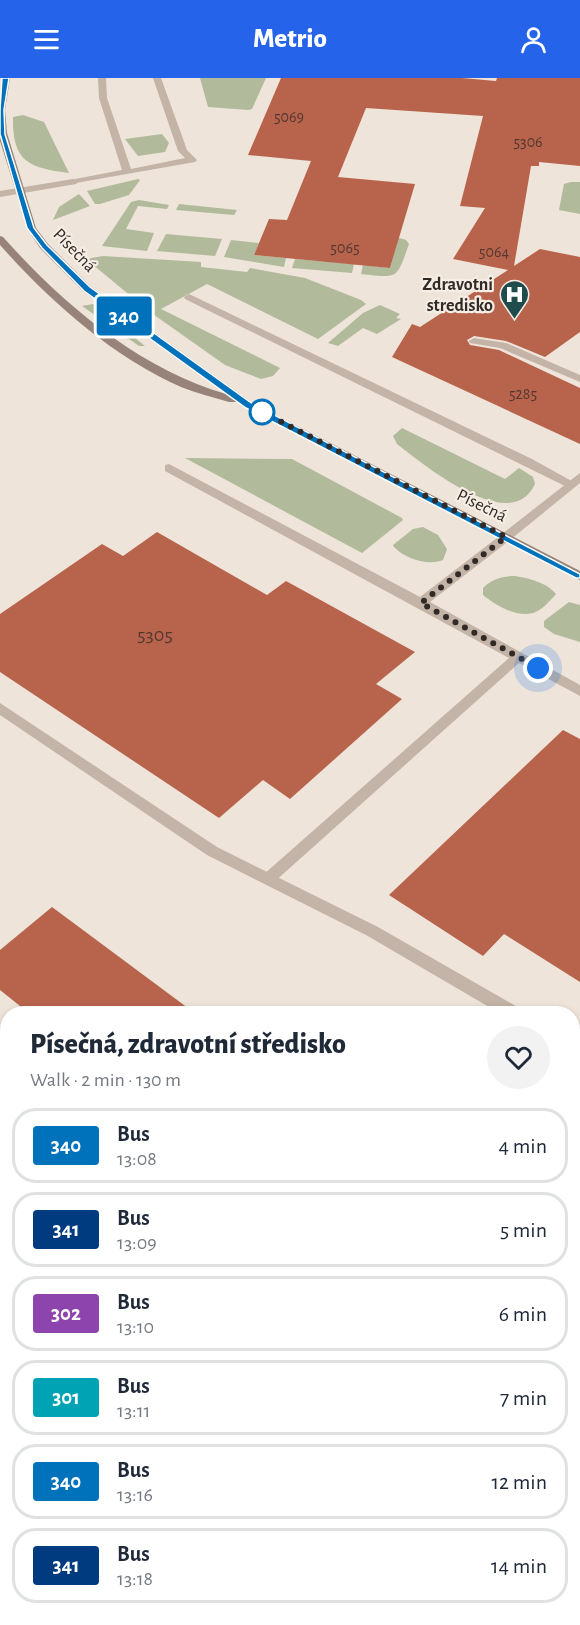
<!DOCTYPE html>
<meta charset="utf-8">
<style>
body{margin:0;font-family:"Alegreya Sans",sans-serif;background:#f2f2f3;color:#1f2937;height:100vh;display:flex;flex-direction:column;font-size:22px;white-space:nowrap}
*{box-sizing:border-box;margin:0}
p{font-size:20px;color:#747a83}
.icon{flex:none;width:33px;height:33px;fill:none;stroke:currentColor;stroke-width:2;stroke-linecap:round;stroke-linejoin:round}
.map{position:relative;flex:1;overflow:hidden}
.panel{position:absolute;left:0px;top:928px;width:580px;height:620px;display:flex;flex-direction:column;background:#fff;border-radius:24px 24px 0 0;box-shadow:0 3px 9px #0003}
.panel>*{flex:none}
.badge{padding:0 12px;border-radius:4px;font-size:21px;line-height:39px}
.you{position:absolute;width:30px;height:30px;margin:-15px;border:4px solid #fff;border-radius:50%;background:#1a73e8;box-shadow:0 0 0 9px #1a73e833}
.map>.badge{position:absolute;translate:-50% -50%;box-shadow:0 0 0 3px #fff}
.round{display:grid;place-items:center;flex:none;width:63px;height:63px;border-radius:32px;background:#f2f2f3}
.headline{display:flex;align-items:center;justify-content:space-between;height:102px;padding:0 30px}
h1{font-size:28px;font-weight:800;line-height:45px}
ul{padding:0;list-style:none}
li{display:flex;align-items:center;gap:18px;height:75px;margin:0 12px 9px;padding:0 18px;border:3px solid #e0e1e3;border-radius:24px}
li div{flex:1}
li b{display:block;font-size:22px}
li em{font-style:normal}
li .badge{min-width:66px;font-weight:700;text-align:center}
header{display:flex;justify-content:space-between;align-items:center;height:78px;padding:0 30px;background:#2563eb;color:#fff;font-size:27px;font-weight:800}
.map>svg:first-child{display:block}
</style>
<header><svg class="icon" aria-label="menu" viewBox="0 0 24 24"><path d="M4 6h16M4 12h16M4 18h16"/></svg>Metrio<svg class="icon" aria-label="person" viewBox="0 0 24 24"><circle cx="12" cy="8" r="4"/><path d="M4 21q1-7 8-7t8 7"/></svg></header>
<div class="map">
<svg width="580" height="1547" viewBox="0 0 580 1547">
<rect width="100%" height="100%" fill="#eee4d9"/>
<!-- green -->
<g fill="#b1bb9b">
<path d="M200,0h66l-14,31 -4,1 -40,-3z"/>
<path d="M23,37l21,7 25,51c-41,-5 -57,-12 -56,-56z"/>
<path d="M162,56l7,9 -4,9 -27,4 -13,-17z"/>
<path d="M138,101l2,1 -11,15 -29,9h-5l-8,-13z"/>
<path d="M571,104h9v32l-21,-4 5,-26z"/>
<path d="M79,116l11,12 -37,14 6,-13z"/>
<path d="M139,122l30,5 -2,4 -29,-3 -12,23 28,4 -7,18 -45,-5 29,-44z"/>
<path d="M179,126l58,6 -3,5 -58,-5z"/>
<path d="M166,156l56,5 -7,17 -58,-5z"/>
<path d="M393,158l13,4 3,4c-13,36 -10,34 -48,30l2,-9 27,3 7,-24z"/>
<path d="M231,162l28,3 -5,12 32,3 -2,9 -60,-10z"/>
<path d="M103,178l98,6v5l46,5 3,-4 55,10 56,22 5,4 -48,35 -111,-55 -46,25 119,59 -7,8 -12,3 -36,-14 -75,-53 -64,-53z"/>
<path d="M295,181l59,5 -2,9 -60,-5z"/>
<path d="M93,226l6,5 46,37h-6l-57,-40z"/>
<path d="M380,227l20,9 -4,4 5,1 -24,15 -14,-6 -25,18 -10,-3 35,-30z"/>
<path d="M402,350l103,51 14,-11 14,9 2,7c-24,53 -112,-20 -138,-40l-4,-8z"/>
<path d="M185,380l107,1 110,59 1,2 -41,33z"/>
<path d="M423,449l15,8 9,14 -4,11c-16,6 -37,-1 -49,-13l-1,-2 20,-16z"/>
<path d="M515,498c13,2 33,7 41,18 -5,6 -15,17 -23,19 -16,5 -38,-8 -50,-18v-7c9,-9 19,-12 32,-12z"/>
<path d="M569,524l11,3v37l-26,-8 -10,-7v-6z"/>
</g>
<!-- building -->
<g fill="#b8644d">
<path d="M281,0h181l34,3 1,-3h83v88l-41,-4v4h-8l-17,100 26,-17 40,8v75l-35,25 -39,-16 -32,-5 -7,4 3,5 29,5 81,38v56l-188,-87 20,-33 8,3 88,-57 -55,-11 32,-51 -25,-2 23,-90 -117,-8 -28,69 77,7 -25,84 -136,-13 15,-36 18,1 24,-59 -63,-6z"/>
<path d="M157,454l110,63 19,-14 129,71 -39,32 26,15 -112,100 -27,-19 -44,38 -219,-146v-58l102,-70 21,12z"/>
<path d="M563,652l17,9v243l-76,-48 -21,22 -94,-61z"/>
<path d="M52,829l144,107h-166l-30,-24v-40z"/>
</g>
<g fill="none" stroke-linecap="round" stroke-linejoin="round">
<!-- lane -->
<g fill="#c4b3a7" fill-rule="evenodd">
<path d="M98,0h8l1,20 24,71 54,-11 -7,-7 -25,-73h8l26,72 10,10 -2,2 -125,22v-4l52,-10 -23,-72z"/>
<path d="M189,216l343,165 45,25 -2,3h-8l-382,-188 -1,-2z"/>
<path d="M474,260l32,5 74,32v7l-80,-34 -30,-5 -1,-2z"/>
<path d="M169,386l251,133 82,-63h8l2,3 -2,3 -80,62 150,83v11l-61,-33 -246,220h-10l-3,-4 3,-4 246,-217 -344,-187v-6z"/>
<path d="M573,1279l7,3v22l-7,-3z"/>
</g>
<!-- street -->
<g fill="#c4b3a7" fill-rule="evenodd">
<path d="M73,101l5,3 -2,2 -76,13v-6z"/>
<path d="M580,395v10l-70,57h-8l-2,-3 2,-3z"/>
<path d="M0,625l217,144 161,80 143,82 2,5h-22l-135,-79 -159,-80 -207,-140z"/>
<path d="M573,971l7,3v16l-7,-3z"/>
</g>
<!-- secondary -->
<path fill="#978379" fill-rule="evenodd" d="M2,0h8l-5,32 2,23 29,95 12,16 43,43 163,117 326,167v9l-343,-178h-8c-16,-5 -33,-9 -48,-15 -70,-31 -131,-86 -181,-142v-9l3,1c61,68 135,131 223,157l-143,-103 -43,-43 -12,-18 -28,-89z"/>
</g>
<!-- line -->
<path fill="#0072bc" stroke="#fff" stroke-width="1.5" d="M2,0h7l-5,32 1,24 29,94 13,17 43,42 163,117 327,170v4h-4l-330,-170 -162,-117 -42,-43 -15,-20 -27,-94v-24z"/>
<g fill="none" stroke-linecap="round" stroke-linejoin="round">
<!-- walk -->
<path stroke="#322a26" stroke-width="6" stroke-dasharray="0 10.8" d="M262,334l244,125 -85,66 117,65"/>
</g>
<!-- icons -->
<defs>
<symbol id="hospital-pin" viewBox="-11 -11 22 30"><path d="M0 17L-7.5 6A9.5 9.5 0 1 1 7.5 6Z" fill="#214c4e" stroke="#f6eee5"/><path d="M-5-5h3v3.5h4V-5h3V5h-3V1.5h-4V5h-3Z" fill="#fff"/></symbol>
</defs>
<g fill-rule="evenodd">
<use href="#hospital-pin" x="498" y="200" width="33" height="45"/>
</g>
<!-- markers -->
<circle fill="#fff" stroke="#0072bc" stroke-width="3" cx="262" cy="334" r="12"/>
<g text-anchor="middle" stroke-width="4.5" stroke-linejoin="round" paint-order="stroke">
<!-- far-number labels -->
<g font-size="16" fill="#543830">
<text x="289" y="44">5069</text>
<text x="528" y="69">5306</text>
<text x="345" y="175">5065</text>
<text x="494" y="179">5064</text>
<text x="523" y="321">5285</text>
</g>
<!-- far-street labels -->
<g font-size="18" fill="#322a26" stroke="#f6eee5">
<text transform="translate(75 172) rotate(46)" y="6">Písečná</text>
<text transform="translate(482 427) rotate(26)" y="6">Písečná</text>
</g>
<!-- far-poi labels -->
<g font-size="18" font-weight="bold" fill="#322a26" stroke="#f6eee5" text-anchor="end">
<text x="493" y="212">Zdravotni<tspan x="493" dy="21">stredisko</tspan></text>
</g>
<!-- number labels -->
<g font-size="20" fill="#543830">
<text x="155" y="563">5305</text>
</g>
</g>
</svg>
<div class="you" style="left:538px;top:590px"></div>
<b class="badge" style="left:124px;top:238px;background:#0072bc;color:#fff">340</b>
<section class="panel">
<div class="headline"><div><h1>Písečná, zdravotní středisko</h1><p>Walk · 2 min · 130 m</p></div><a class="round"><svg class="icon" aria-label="heart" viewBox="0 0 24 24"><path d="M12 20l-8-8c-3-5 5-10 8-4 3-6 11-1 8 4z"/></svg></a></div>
<ul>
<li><span class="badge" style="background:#0072bc;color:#fff">340</span><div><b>Bus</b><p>13:08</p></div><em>4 min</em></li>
<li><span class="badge" style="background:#003b80;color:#fff">341</span><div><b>Bus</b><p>13:09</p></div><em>5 min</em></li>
<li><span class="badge" style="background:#8e44ad;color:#fff">302</span><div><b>Bus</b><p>13:10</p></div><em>6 min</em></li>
<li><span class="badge" style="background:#00a3b4;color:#fff">301</span><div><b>Bus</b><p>13:11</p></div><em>7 min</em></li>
<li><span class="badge" style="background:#0072bc;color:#fff">340</span><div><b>Bus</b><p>13:16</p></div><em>12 min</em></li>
<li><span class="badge" style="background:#003b80;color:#fff">341</span><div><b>Bus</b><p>13:18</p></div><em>14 min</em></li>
</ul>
</section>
</div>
